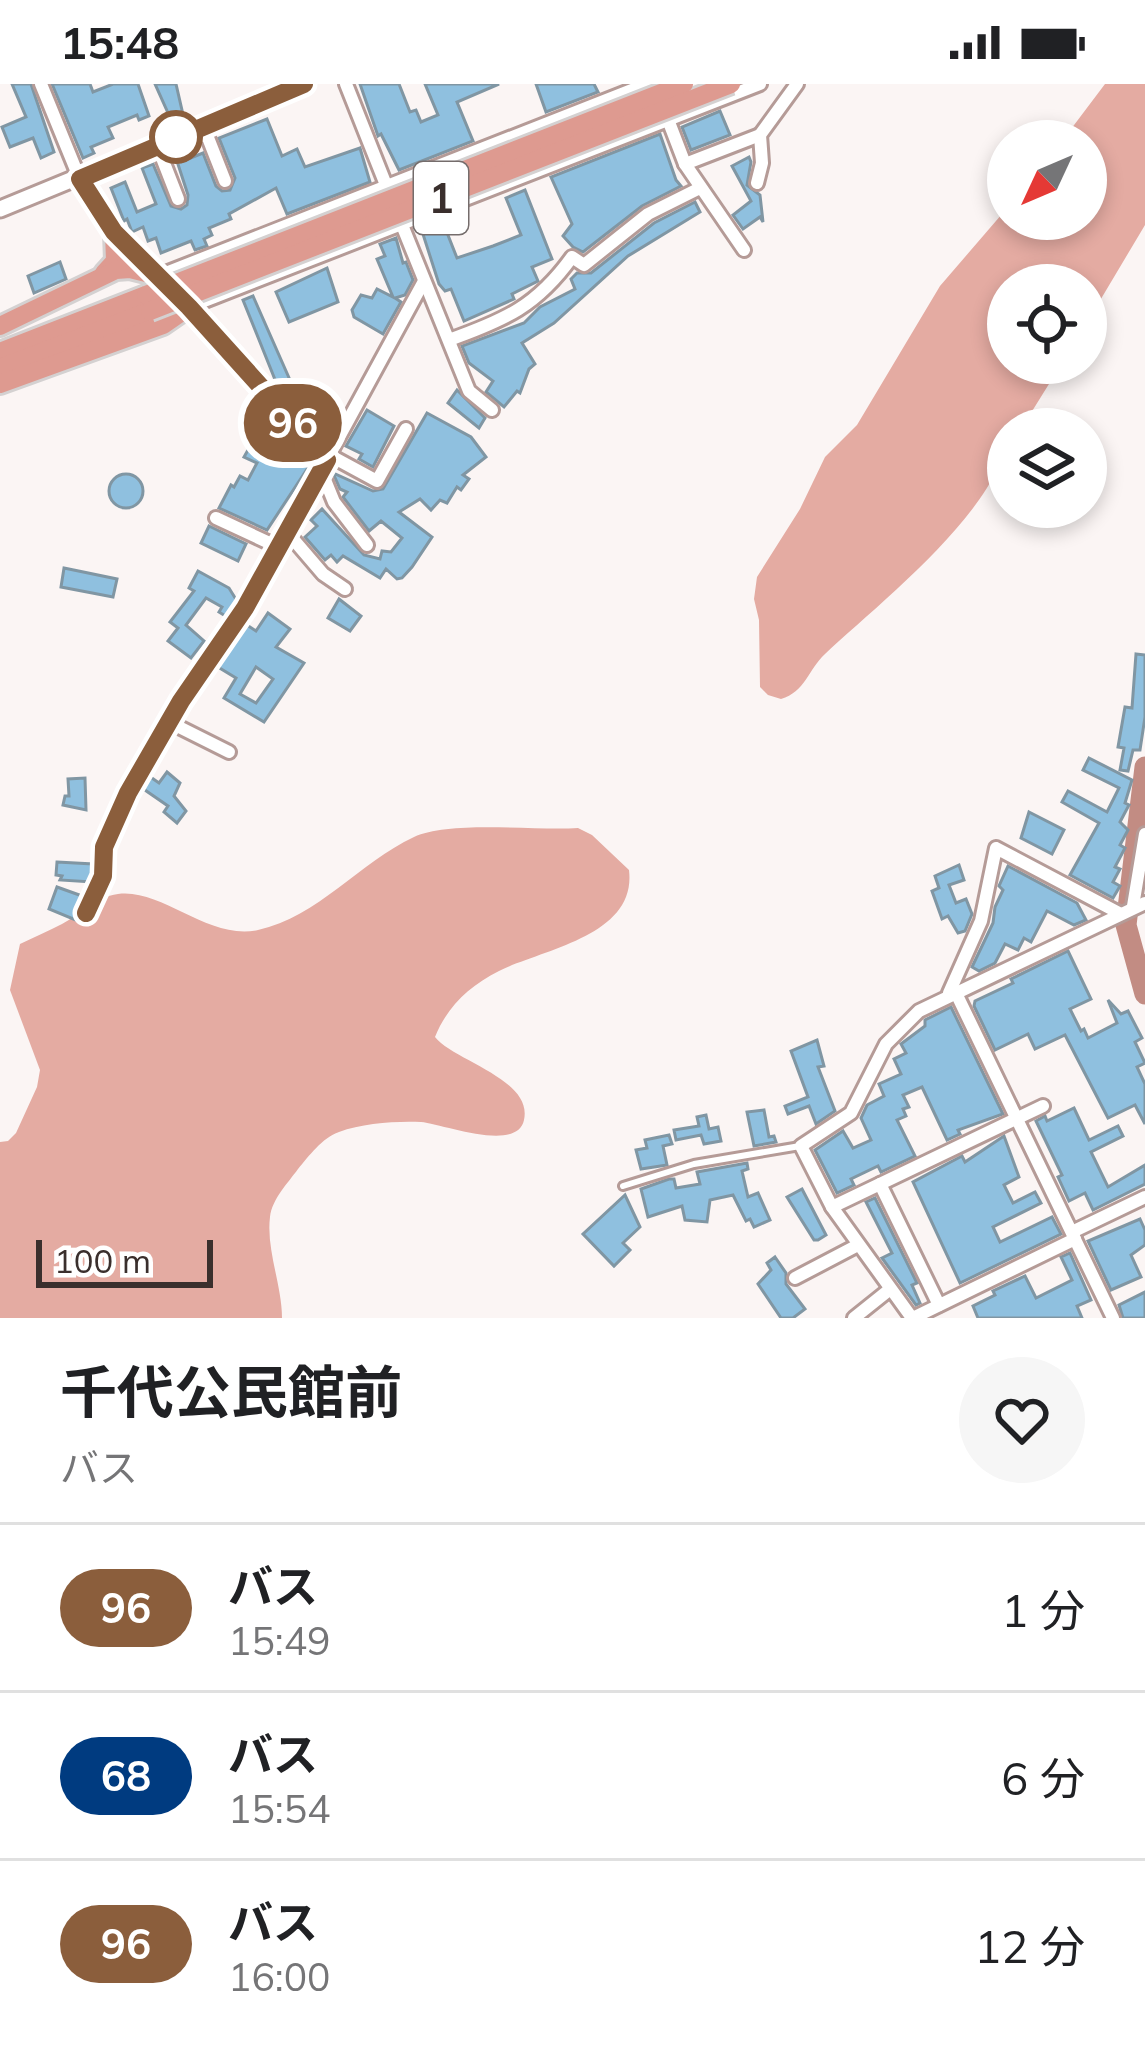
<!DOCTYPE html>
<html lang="ja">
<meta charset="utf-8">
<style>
body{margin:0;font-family:Mulish,"Noto Sans JP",sans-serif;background:#f6f6f6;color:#202124;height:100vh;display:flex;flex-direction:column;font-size:45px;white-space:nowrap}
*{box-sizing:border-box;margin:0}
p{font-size:39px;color:#757577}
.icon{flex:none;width:66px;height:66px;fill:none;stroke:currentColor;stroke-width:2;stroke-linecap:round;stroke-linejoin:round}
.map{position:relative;height:1234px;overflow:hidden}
.side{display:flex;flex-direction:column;background:#fff;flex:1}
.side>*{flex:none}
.badge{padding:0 24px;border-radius:39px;font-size:42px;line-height:78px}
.needle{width:78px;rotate:226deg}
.fabs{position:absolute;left:987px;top:36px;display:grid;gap:24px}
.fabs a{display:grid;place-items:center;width:120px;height:120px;border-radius:50%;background:#fff;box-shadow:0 6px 18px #0003;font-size:60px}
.scale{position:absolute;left:36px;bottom:30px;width:177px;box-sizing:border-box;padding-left:12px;border:6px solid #3a2f2d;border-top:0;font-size:33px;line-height:42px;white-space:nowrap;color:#3a2f2d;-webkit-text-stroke:9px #fff;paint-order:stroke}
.map>.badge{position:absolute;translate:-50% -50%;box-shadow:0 0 0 6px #fff}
.round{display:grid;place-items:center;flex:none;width:126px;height:126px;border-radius:63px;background:#f6f6f6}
.overview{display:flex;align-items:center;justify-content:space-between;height:204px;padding:0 60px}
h1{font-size:57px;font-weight:700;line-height:90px}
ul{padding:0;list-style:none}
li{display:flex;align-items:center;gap:36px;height:168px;padding:0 60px;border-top:3px solid #e0e0e0}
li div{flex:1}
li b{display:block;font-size:45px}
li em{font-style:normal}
li .badge{min-width:132px;font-weight:700;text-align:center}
.status{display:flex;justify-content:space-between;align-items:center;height:84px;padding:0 60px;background:#fff;direction:ltr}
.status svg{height:33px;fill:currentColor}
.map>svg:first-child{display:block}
</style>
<div class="status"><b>15:48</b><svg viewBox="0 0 49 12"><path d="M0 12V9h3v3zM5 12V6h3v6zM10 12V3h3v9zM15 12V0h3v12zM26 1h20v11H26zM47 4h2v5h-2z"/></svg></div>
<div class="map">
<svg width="1145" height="1234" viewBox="0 0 1145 1234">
<rect width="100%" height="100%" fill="#fbf5f4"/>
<!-- forest -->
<g fill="#e4aba2">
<path d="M1105,0h40v141l-59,99v-39h-78v78h54l-41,66h-13c0,74 -131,176 -183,225 -17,16 -20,38 -44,45l-13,-4 -8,-8 -1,-67 -5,-21 3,-22 43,-68 25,-52 32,-32 83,-139 68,-79v12h78v-78h-24z"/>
<path d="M578,744l14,7 37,35c8,66 -86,79 -130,101 -30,15 -52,36 -64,66 19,24 98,42 89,83 -7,33 -81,4 -103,2 -25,-1 -58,1 -82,10 -17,6 -30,24 -41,37 -10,14 -26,30 -28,48 -4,33 12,68 12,101h-282v-176l8,-1 8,-8 21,-46 3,-17 -30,-80 10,-46c14,-7 29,-13 42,-20 19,-10 33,-27 56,-30 44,-6 91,47 140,36 60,-13 102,-68 156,-93 36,-17 121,-6 164,-9z"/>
</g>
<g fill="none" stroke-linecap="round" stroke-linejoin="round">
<!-- river -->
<path stroke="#c28c83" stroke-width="21" d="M1145,683l-19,158 19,69"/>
</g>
<!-- building -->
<g fill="#8fc0df" stroke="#8096a3" stroke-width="3" fill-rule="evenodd">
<path d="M12,0h19l23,68 -13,6 -8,-20 -23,9 -8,-20 24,-10z"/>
<path d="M52,0h38l3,8 20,-8h25l11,32 -10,4 -2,-5 -29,12 5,11 -22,9 3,6 -11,5z"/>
<path d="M155,0h21l8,35 -11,5z"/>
<path d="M360,0h39l11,28 6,-2 5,12 17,-7 -13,-31h74l-42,18 16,39 -74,29 -18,-36 -3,2z"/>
<path d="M536,0h58l4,8 -52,20z"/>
<path d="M720,27l10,24 -39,15 -9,-23z"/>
<path d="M267,35l15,37 15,-7 8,18 55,-19 10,34 -83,32 -11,-26 -47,26 2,5 -22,9 3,7 -8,4 3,7 -12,4 -4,-9 -30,12 -5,-15 -8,3 -5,-14 -11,5 -5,-13 -3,2 -13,-33 14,-6 12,30 19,-8 -14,-36 11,-4 18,42 10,3 6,-4 1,-10 -13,-40h5l3,6 20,-8 13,33 6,5 8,-1 5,-12 -16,-40z"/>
<path d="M660,50l16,46 5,6 -39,20 -59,46 -10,-5 -10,-11 9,-12 -21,-47z"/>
<path d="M749,73l2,5 -4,23 13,10 3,27 -3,-5 -17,12 -10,-14 18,-14 -19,-35z"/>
<path d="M525,106l27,69 -20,8 6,14 -26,13 2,5 -50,22 -13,-32 -6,2 -6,-7 -18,-56 21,-8 15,38 36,-12 28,-11 -15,-37z"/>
<path d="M695,118l5,10 -72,44 -74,67 -32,20 13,21 -6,5 -9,24 -3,-2 -13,16 -18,-15 7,-11 -24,-18 -7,-17 62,-23 16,-16 35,-18 -4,-10 6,-6h14l63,-50z"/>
<path d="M396,154l7,25 3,-1 7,18 -8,15 -10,3 6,4 -18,32 -29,-17 -2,-7 9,-15 11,3 5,-9 16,8 -16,-38 8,-3 -5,-12z"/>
<path d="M60,178l6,17 -32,14 -6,-17z"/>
<path d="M327,184l11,34 -49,20 -13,-30z"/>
<path d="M253,212l40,91 -13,5 -37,-92z"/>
<path d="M324,303l9,35 -10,18 -9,-10 -9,-35z"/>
<path d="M457,306l28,28 -6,10 -31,-25z"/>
<path d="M367,326l27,16 -21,41 -14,-8 3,-5 -16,-8z"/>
<path d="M427,329l44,24 15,20 -23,18 6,4 -8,11 -4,-3 -10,16 -7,-3 -9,10 -11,-11 -21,13 33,25 -20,30 -10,11 -5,1 -11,-10 -6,9 -37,-22 -6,6 -6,-7 -6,5 -20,-23 12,-11 -6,-6 11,-11 42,46 16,4 2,-8 9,1 11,-14 -21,-17 -12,10 -26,-34 4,-5 -7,-3 -7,-16 40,18 10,-2z"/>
<path d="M265,336l5,3 -13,26 4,10 12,-1 12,-19 28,21 -46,70 -48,-22 12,-23 3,2 6,-11 8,4 9,-17 -13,-6z"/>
<circle cx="126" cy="407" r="17"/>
<path d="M209,442l37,18 -8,17 -37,-18z"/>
<path d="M64,484l53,11 -4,18 -52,-10z"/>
<path d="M198,487l31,17 8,13 -10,16 -8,-5 3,-5 -16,-9 -20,27 18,16 -13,17 -23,-17 10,-13 -8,-6 24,-31 -5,-3z"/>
<path d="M339,515l22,17 -11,15 -22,-13z"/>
<path d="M268,529l22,16 -14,18 28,16 -40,59 -40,-24 12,-20 -18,-11 29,-42 9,6zM256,583l17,12 -17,24 -16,-9z"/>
<path d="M1136,570l9,1v62l-5,33h-7l-5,21 -8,-1 4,-22 -6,-1 7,-40 7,1z"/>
<path d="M1089,674l43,22 -7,23 4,2 -9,17 8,8 -8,15 5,3 -10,19 5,2 -7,13 7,4 -7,12 -43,-23 29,-52 -37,-21 6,-11 39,21 12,-24 -36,-18z"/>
<path d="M167,688l13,11 -6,13 12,15 -9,12 -13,-11 4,-6 -26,-18 7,-12 10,7z"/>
<path d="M85,694l1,32 -23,-5 2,-9h4l-1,-17z"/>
<path d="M1029,728l35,18 -12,24 -31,-16z"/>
<path d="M57,778l36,2 2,10 -3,8 -32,-2 2,-4 -6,-1z"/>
<path d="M959,781l5,15 -15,5 7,18 10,-4 6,15 -7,17 -7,2 -10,-17 -6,3 -10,-28 7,-3 -4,-12z"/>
<path d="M1008,782l69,37 9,17 -12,5 -27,-14 -16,31 -7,-4 -6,12 -13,-6 -10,19 -16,8 -7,-4 21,-44 2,-16 8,-17 -4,-4z"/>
<path d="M57,803l28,10 -7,24 -29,-12z"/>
<path d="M1068,867l23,48 -21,10 11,22 3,-2 4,9 29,-15 -9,-23 13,14 7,-3 14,27 -7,4 10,21 -8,4 8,17v40l-10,-19 -27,13 -43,-83 -30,14 -7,-15 -33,16 -21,-44 1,-5 38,-18 -2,-4z"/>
<path d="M951,923l52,107 -45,16 2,4 -13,6 -25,-53 -19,8 6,12 -6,2 3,7 -9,4 18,36 -34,16 -3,-6 -27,13 3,6 -17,8 -22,-43 28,-19 10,17 18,-8 -10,-22 6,-13 17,-9 -5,-12 22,-10 -7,-15 12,-6 -5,-9 24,-18v-6z"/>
<path d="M817,956l7,26 -6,1 17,44 -19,13 -7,-18 -21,8 -3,-8 23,-9 -17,-46z"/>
<path d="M1074,1024l15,32 29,-14 5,10 -32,16 17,35 37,-22v19l-52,26 -8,-17 -16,8 -11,-24 4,-2 -26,-54 9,-5 2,5z"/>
<path d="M764,1026l5,27 5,-1 2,6 -22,4 -7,-34z"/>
<path d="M706,1031l3,14 9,-2 3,14 -17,3 -3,-9 -25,5 -2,-10 25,-4 -2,-9z"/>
<path d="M669,1051l3,9 -9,2 4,19 -26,4 -5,-19 11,-2 -2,-8z"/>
<path d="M1004,1052l15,41 -15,8 9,18 22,-11 6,11 -48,24 7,15 52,-25 9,17 -101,49 -47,-101 49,-26 3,6z"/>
<path d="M747,1079l1,6 -6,2 6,26 10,-4 12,27 -16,7 -4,-8 -4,2 -13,-26 -23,5 -3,22 -22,-2 -3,-14 -34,11 -7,-28 28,-10h5l2,9 24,-4 -3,-12z"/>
<path d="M802,1105l24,46 -8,5h-4l-27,-43z"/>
<path d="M625,1111l15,32 -17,16 7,7 -16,16 -31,-32z"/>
<path d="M875,1114l42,85 -5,2 8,18 -4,2 -34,-47 10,-5 -26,-51z"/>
<path d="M1140,1135l5,11v15l-14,10 10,22 -30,13 -23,-49z"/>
<path d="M1070,1169l21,47 -14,6 5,12h-104l-5,-12 22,-11 -2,-4 32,-15 11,22 36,-18 -11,-23z"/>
<path d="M775,1173l11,16v11l19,25 -12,9h-12l-23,-34 13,-14 -4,-7z"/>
<path d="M1145,1208v26h-22l-4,-13z"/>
</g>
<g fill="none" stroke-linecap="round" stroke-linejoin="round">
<defs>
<g id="service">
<path d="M86,829l17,-37v-29l24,-53"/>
<path d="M623,1102l71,-22 106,-18"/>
</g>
<g id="minor">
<path d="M41,0l42,103 31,45 43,43"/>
<path d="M346,0l42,106"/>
<path d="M667,33l18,47 59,86"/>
<path d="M203,41l22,56"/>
<path d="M157,61l21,54"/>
<path d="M685,80l75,-29"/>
<path d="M757,99l5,-20 -2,-28 37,-51"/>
<path d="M400,136l69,171 23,19"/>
<path d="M158,192l489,-192"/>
<path d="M184,218l143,158"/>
<path d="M189,223l571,-223"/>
<path d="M449,256c56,-20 88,-34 123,-83l12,8 64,-51 52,-26"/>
<path d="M267,366l19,-35"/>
<path d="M329,371l48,26 29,-52"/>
<path d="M321,386l13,32 33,43"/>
<path d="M216,434l62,29"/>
<path d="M287,448l36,42 22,15"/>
<path d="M169,638l60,30"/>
<path d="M127,709l54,-92 65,-93 178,-327"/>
<path d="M1133,822l12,-72"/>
<path d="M955,907l158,327"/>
<path d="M949,909l32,-72 15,-73 123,65"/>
<path d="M880,1100l59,121"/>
<path d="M832,1123l211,-101"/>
<path d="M1072,1148l73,-35"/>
<path d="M795,1194l63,-33"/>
<path d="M854,1234l35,-28"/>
<path d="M912,1234l-80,-111 -31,-61 50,-33 35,-69 33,-33 226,-108"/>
<path d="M913,1234l162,-79"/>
</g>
<path id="tertiary" d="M0,125l304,-125"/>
<g id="trunk">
<path d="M104,189l11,-12 -1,-29"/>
<path d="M0,242l116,-56 14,-1 28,7"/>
<path d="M0,268l146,-57"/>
<path d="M0,284l150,-57"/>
<path d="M0,300l163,-59 26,-18"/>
</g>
</defs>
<!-- service casing -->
<use href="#service" stroke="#b59b97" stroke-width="12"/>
<!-- minor casing -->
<use href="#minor" stroke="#b59b97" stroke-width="18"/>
<!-- tertiary casing -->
<use href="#tertiary" stroke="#b59b97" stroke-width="21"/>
<!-- trunk casing -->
<use href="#trunk" stroke="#d4d1d1" stroke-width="24"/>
<!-- service -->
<use href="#service" stroke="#fff" stroke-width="6"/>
<!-- minor -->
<use href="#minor" stroke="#fff" stroke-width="12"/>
<!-- tertiary -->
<use href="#tertiary" stroke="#fff" stroke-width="15"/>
<!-- trunk -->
<use href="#trunk" stroke="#de9a90" stroke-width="18"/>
<defs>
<g id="trunk-bridge">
<path d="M146,211l538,-211"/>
<path d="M150,227l581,-227"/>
</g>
</defs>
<!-- trunk-bridge casing -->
<use href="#trunk-bridge" stroke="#d4d1d1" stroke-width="24" stroke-linecap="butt"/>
<!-- trunk-bridge -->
<use href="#trunk-bridge" stroke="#de9a90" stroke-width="18"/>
</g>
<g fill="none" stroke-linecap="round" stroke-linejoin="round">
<defs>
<path id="line" d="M86,829l17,-37 1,-29 24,-54 53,-92 64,-93 82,-148 -138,-153 -75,-75 -34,-53 224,-95"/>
</defs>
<!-- line casing -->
<use href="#line" stroke="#fff" stroke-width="27"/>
<!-- line -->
<use href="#line" stroke="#8b5e3c" stroke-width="18"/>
</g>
<!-- markers -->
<circle fill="#fff" stroke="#8b5e3c" stroke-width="6" cx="176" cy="53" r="24"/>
<g text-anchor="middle" stroke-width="9" stroke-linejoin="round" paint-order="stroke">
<!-- shield labels -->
<rect fill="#fff" stroke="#756d6c" stroke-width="3" x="414" y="78" width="54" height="72" rx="9"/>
<g font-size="42" font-weight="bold" fill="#3a2f2d">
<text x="441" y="129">1</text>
</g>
</g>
</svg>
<div class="fabs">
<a><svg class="needle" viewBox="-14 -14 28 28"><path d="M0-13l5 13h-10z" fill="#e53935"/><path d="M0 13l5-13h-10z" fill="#757577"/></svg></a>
<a><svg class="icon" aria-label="locate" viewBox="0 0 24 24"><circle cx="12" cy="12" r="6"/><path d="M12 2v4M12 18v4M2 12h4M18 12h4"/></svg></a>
<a><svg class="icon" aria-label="layers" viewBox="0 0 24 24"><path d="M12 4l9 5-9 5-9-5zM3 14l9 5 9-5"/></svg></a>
</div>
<div class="scale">100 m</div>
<b class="badge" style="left:293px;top:339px;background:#8b5e3c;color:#fff">96</b>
</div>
<section class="side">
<div class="overview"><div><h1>千代公民館前</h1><p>バス</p></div><a class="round"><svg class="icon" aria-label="heart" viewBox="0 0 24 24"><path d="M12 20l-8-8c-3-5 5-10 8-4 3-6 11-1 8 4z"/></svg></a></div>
<ul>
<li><span class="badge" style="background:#8b5e3c;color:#fff">96</span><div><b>バス</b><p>15:49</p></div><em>1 分</em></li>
<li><span class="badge" style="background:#003b80;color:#fff">68</span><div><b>バス</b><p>15:54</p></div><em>6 分</em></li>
<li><span class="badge" style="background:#8b5e3c;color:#fff">96</span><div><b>バス</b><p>16:00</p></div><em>12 分</em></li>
</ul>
</section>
